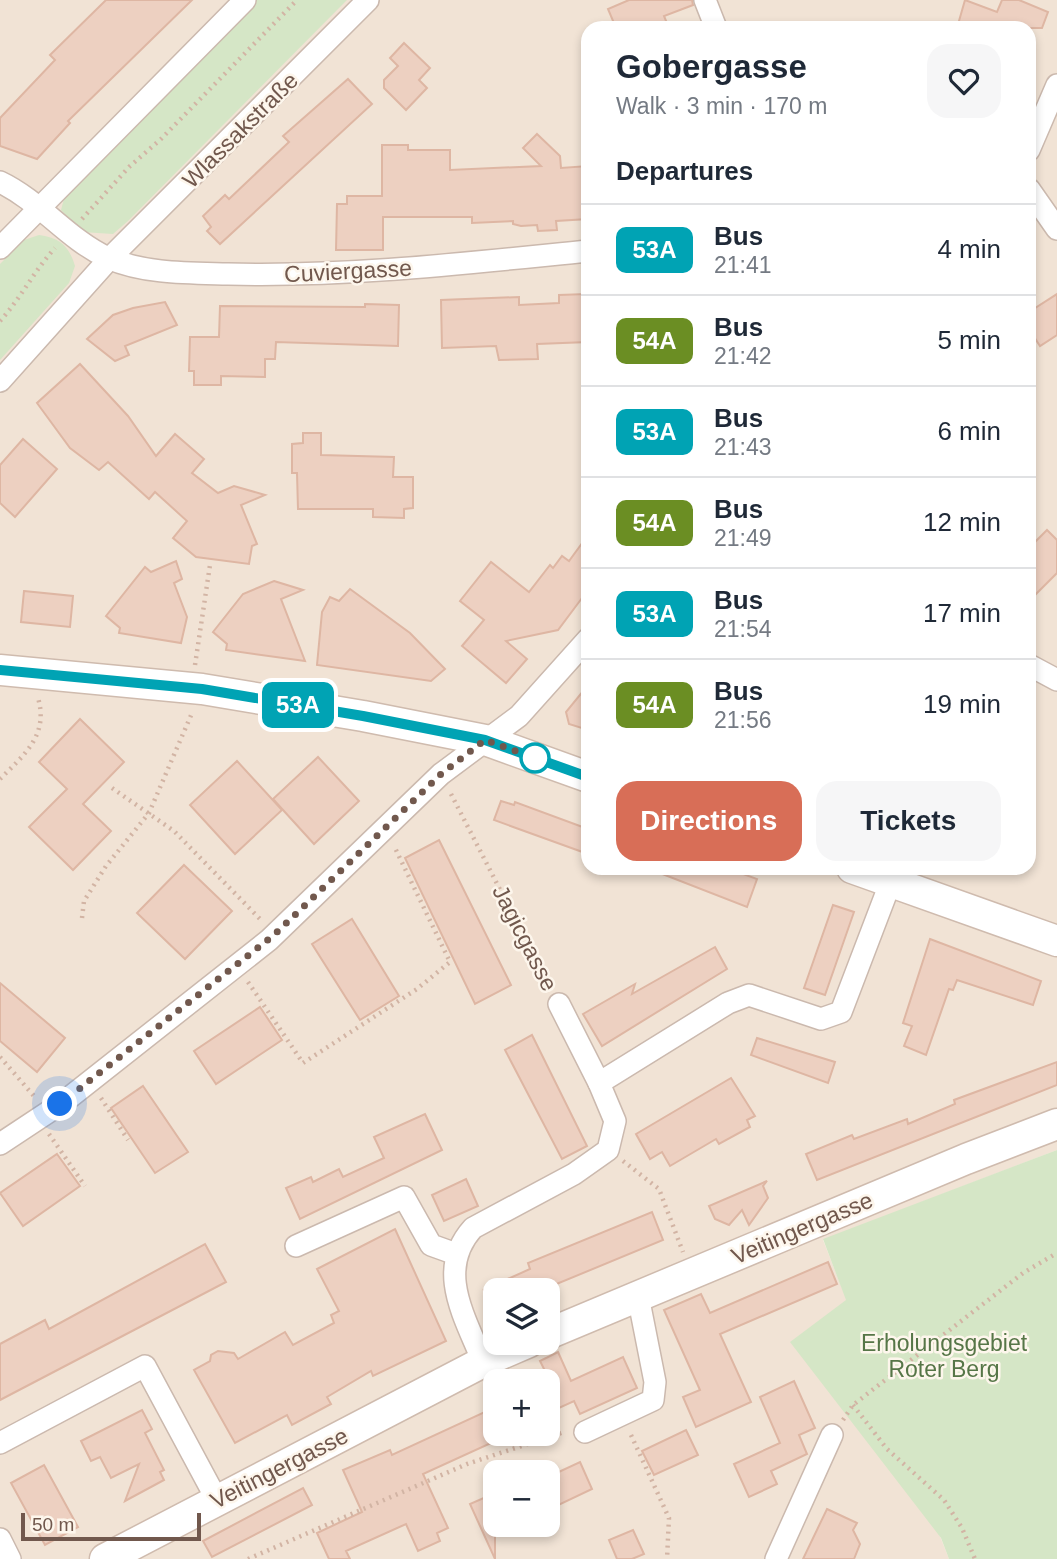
<!DOCTYPE html>
<meta charset="utf-8">
<style>
body{margin:0;font-family:Arial,sans-serif;background:#f6f6f7;color:#1f2937;height:100vh;display:flex;flex-direction:column;font-size:26px;white-space:nowrap}
*{box-sizing:border-box;margin:0}
p{font-size:23px;color:#747a83}
.icon{flex:none;width:38px;height:38px;fill:none;stroke:currentColor;stroke-width:2;stroke-linecap:round;stroke-linejoin:round}
.map{position:relative;flex:1;overflow:hidden}
.side{position:absolute;left:581px;top:21px;width:455px;height:854px;display:flex;flex-direction:column;background:#fff;border-radius:21px;box-shadow:0 4px 10px #0003}
.side>*{flex:none}
.badge{padding:0 14px;border-radius:10px;font-size:24px;line-height:46px}
.buttons{position:absolute;left:483px;top:1278px;display:grid;gap:14px}
.buttons a{display:grid;place-items:center;width:77px;height:77px;border-radius:14px;background:#fff;box-shadow:0 4px 10px #0003;font-size:35px}
.scale{position:absolute;left:21px;bottom:18px;width:180px;box-sizing:border-box;padding-left:7px;border:4px solid #71584d;border-top:0;font-size:19px;line-height:24px;white-space:nowrap;color:#71584d;-webkit-text-stroke:5px #fdf6ec;paint-order:stroke}
.you{position:absolute;width:35px;height:35px;margin:-18px;border:5px solid #fff;border-radius:50%;background:#1a73e8;box-shadow:0 0 0 10px #1a73e833}
.map>.badge{position:absolute;translate:-50% -50%;box-shadow:0 0 0 4px #fff}
h2{padding:0 35px;font-size:26px;line-height:63px}
.round{display:grid;place-items:center;flex:none;width:74px;height:74px;border-radius:21px;background:#f6f6f7}
.summary{display:flex;align-items:center;justify-content:space-between;height:119px;padding:0 35px}
h1{font-size:33px;font-weight:700;line-height:52px}
.primary-button{display:flex;gap:14px;margin-top:auto;padding:14px 35px}
.primary-button a{flex:1;height:80px;border-radius:21px;background:#d86e57;color:#fff;font-size:28px;font-weight:700;line-height:80px;text-align:center}
.primary-button a+a{background:#f6f6f7;color:#1f2937}
ul{padding:0;list-style:none}
li{display:flex;align-items:center;gap:21px;height:91px;padding:0 35px;border-top:2px solid #e0e1e3}
li div{flex:1}
li b{display:block;font-size:26px}
li em{font-style:normal}
li .badge{min-width:77px;font-weight:700;text-align:center}
.map>svg:first-child{display:block}
</style>
<div class="map">
<svg width="1057" height="1559" viewBox="0 0 1057 1559">
<rect width="100%" height="100%" fill="#faf2e6"/>
<!-- residential -->
<path fill="#f1e3d5" fill-rule="evenodd" d="M0,0h1057v1150l-234,90 126,319h-949zM588,28h441v840h-441zM495,1290h53v52h-53zM495,1381h53v52h-53zM495,1472h53v52h-53z"/>
<!-- green -->
<g fill="#d5e6c6">
<path d="M252,0h95l-219,221 -15,13 -31,-2 -21,-22 4,-15z"/>
<path d="M39,235c21,3 30,11 36,31l-6,17 -69,77v-96l24,-24z"/>
<path d="M1057,1150v409h-108l-8,-21 -151,-196 56,-42 -23,-61z"/>
</g>
<!-- building -->
<g fill="#edd0c1" stroke="#deb6a3" stroke-width="2">
<path d="M106,0h86l-124,121 2,2 -33,36 -37,-13v-28l55,-58 -5,-5z"/>
<path d="M629,0h63l1,5 -29,11 5,12h-53l-8,-19z"/>
<path d="M965,0l32,12 5,-12h17l29,12 -6,16h-85z"/>
<path d="M404,43l26,25 -11,12 8,8 -21,22 -22,-22v-8l14,-14 -8,-8z"/>
<path d="M348,79l24,25 -152,140 -13,-13 4,-4 -8,-11 22,-21 4,4 60,-57 -6,-6z"/>
<path d="M537,134l23,22 1,12 27,-2v53l-32,2 1,9 -19,1 -1,-6 -16,1 -8,-2v-3l-41,2v-6h-89v33h-47l1,-46h10v-8h35v-51h26v5h42v20l91,-4 -18,-18z"/>
<path d="M587,294l1,48 -51,2 1,15 -39,1 -3,-14 -54,2 -1,-48 78,-3v8l40,-2v-8z"/>
<path d="M1057,294v41l-17,11 -11,-17v-17z"/>
<path d="M165,302l12,23 -52,21 4,9 -14,6 -28,-22 26,-24 20,-7z"/>
<path d="M365,304l34,1 -1,41 -122,-4 -1,17h-10v18l-44,-1v9h-27v-14h-5l1,-34h29l1,-31 145,1z"/>
<path d="M80,364l48,52 28,40 19,-22 29,25 -12,14 26,20 16,-7 31,9 -24,10 16,39 -5,2 -3,18 -53,-7 -23,-19 14,-17 -32,-29 -6,7 -41,-37 -9,8 -29,-22 -33,-45z"/>
<path d="M303,433h18v22l73,2 -1,20h20v31l-9,1v9l-31,-1v-8h-75l-1,-36h-5v-29l11,-1z"/>
<path d="M23,439l34,30 -42,48 -15,-14v-38z"/>
<path d="M1047,530l10,10v33l-28,28v-53z"/>
<path d="M588,535v55l-30,40 -52,11 21,18 -21,24 -44,-37 22,-26 -24,-19 31,-39 38,30 21,-27 3,3 9,-12 7,5z"/>
<path d="M176,561l6,18 -8,4 13,34 -6,26 -62,-10 1,-5 -14,-12 39,-49 6,5z"/>
<path d="M274,581l29,9 -22,9 24,62 -79,-11 1,-6 -14,-12 30,-38z"/>
<path d="M350,589l60,44 35,36 -14,12 -114,-16 5,-53 8,-15 9,4z"/>
<path d="M24,591l49,5 -3,31 -49,-5z"/>
<path d="M588,685v45l-19,-6 -3,-12z"/>
<path d="M80,719l44,43 -41,42 28,27 -38,39 -44,-43 38,-38 -28,-27z"/>
<path d="M318,757l41,44 -45,43 -41,-45z"/>
<path d="M237,761l45,49 -47,44 -45,-49z"/>
<path d="M501,801l13,4 1,-3 73,27v25l-94,-34z"/>
<path d="M439,840l72,145 -36,19 -70,-146z"/>
<path d="M184,865l48,46 -47,48 -48,-46z"/>
<path d="M647,868h80l30,11 -10,28z"/>
<path d="M833,905l21,7 -29,83 -21,-7z"/>
<path d="M352,919l47,77 -39,24 -48,-76z"/>
<path d="M930,939l111,42 -8,24 -76,-25 -4,10 -4,-1 -23,66 -22,-9 8,-20 -9,-3z"/>
<path d="M715,947l12,22 -125,77 -19,-32 52,-30 -3,10z"/>
<path d="M0,983l65,55 -28,34 -37,-31z"/>
<path d="M260,1007l22,33 -66,44 -22,-33z"/>
<path d="M532,1035l55,111 -25,13 -57,-109z"/>
<path d="M757,1038l78,24 -7,21 -77,-28z"/>
<path d="M1057,1062v23l-240,95 -11,-26 46,-19 2,4 53,-20 1,5 47,-20 -1,-4z"/>
<path d="M731,1078l24,38 -8,4 3,7 -31,17 -3,-5 -46,27 -8,-14 -12,7 -14,-25z"/>
<path d="M143,1086l45,66 -33,21 -44,-65z"/>
<path d="M425,1114l17,36 -142,69 -14,-31 25,-11 2,5 26,-13 4,8 41,-19 -10,-21z"/>
<path d="M57,1154l23,32 -57,40 -23,-33z"/>
<path d="M466,1179l12,27 -34,15 -12,-26z"/>
<path d="M767,1181l-4,5 5,12 -19,27 -7,-15 -13,15 -14,-6 -6,-13z"/>
<path d="M652,1212l11,28 -121,50h-59l47,-21 -2,-6z"/>
<path d="M395,1229l51,112 -73,35 -2,-5 -44,26 4,7 -39,21 -5,-10 -52,28 -41,-73 16,-9 1,-6 7,-4 16,2 4,6 47,-27 8,13 41,-22 -3,-8 8,-4 -22,-42z"/>
<path d="M205,1244l21,38 -226,118v-56l45,-24 4,9z"/>
<path d="M828,1262l9,22 -117,50 31,68 -55,25 -13,-30 17,-7 -36,-80 37,-16 9,19z"/>
<path d="M558,1352l13,29 52,-24 14,31 -57,26 -6,-13 -26,12v-29l7,-3h-5l-10,-20z"/>
<path d="M794,1381l21,47 -16,7 8,19 -36,17 6,13 -28,13 -15,-33 46,-21 -20,-46z"/>
<path d="M142,1410l10,19 -7,4 19,37 -4,2 4,8 -39,21 14,-37 -28,14 -11,-21 -9,4 -10,-20z"/>
<path d="M489,1410l6,14v9h5l2,5 -79,36 25,54 -11,5 3,8 -22,10 -12,-27 -60,27 4,8h-21l-12,-26 45,-21 -19,-42 47,-20 2,5z"/>
<path d="M686,1430l12,25 -44,20 -12,-24z"/>
<path d="M580,1462l12,27 -44,21v-33z"/>
<path d="M44,1465l34,62 -33,18 -34,-62z"/>
<path d="M303,1488l9,17 -100,52 -9,-16z"/>
<path d="M495,1493v66l-25,-55z"/>
<path d="M827,1509l30,14 -4,7 7,14 -6,15h-51z"/>
<path d="M633,1530l11,24 -12,5h-15l-8,-19z"/>
</g>
<g fill="none" stroke-linecap="round" stroke-linejoin="round">
<defs>
<g id="street">
<path d="M705,0l11,28"/>
<path d="M1029,150l28,-65"/>
<path d="M0,182c40,19 67,57 108,76 37,16 81,15 120,16 121,3 240,-11 360,-23"/>
<path d="M1029,189l28,40"/>
<path d="M0,248l245,-248"/>
<path d="M0,381l110,-123 258,-258"/>
<path d="M1029,665l28,15"/>
<path d="M559,1004l40,79"/>
<path d="M0,1144l65,-43 204,-161 172,-166 78,-58 69,-77"/>
<path d="M296,1246l108,-49 27,48 25,9"/>
<path d="M483,1362c-18,-45 -48,-92 -10,-134l101,-54 34,-24 7,-29 -16,-38 129,-80 21,-8 72,24 20,-7 50,-131"/>
<path d="M585,1432l68,-32 2,-18 -17,-86"/>
<path d="M0,1443l145,-77 72,134"/>
<path d="M0,1539l10,20"/>
<path d="M776,1559l56,-124"/>
</g>
<g id="secondary">
<path d="M0,670l202,19 161,27 122,24 103,37"/>
<path d="M852,868l205,73"/>
<path d="M548,1334l418,-175 91,-35"/>
<path d="M105,1559l378,-197 46,-20"/>
</g>
</defs>
<!-- street casing -->
<use href="#street" stroke="#cbb9ae" stroke-width="24"/>
<!-- secondary casing -->
<use href="#secondary" stroke="#cfbbae" stroke-width="33"/>
<!-- path -->
<g stroke="#d2b4a4" stroke-width="4.5" stroke-dasharray="2 5" stroke-linecap="butt">
<path d="M82,219l47,-52 32,-28 136,-139"/>
<path d="M0,321c21,-23 34,-50 55,-73"/>
<path d="M195,665l15,-100"/>
<path d="M0,779c24,-24 49,-44 38,-81"/>
<path d="M112,788l62,43 86,88"/>
<path d="M451,794l98,191"/>
<path d="M82,918l2,-17 22,-35 43,-53 43,-100"/>
<path d="M248,982l55,81 114,-74 33,-27 -55,-114"/>
<path d="M0,1057l34,39"/>
<path d="M101,1098l27,42"/>
<path d="M49,1134l36,52"/>
<path d="M623,1161l36,28 24,63"/>
<path d="M853,1405l34,44 57,51 18,28 13,31"/>
<path d="M843,1420l10,-15 170,-132 34,-20"/>
<path d="M631,1435l38,83 -2,41"/>
<path d="M248,1559l219,-95 97,-32"/>
</g>
<!-- street -->
<use href="#street" stroke="#fff" stroke-width="21"/>
<!-- secondary -->
<use href="#secondary" stroke="#fff" stroke-width="30"/>
</g>
<g fill="none" stroke-linecap="round" stroke-linejoin="round">
<defs>
<path id="line" d="M0,670l202,19 161,27 122,24 103,37"/>
</defs>
<!-- line casing -->
<use href="#line" stroke="#fff" stroke-width="16"/>
<!-- line -->
<use href="#line" stroke="#00a3b4" stroke-width="10"/>
<!-- walk -->
<path stroke="#71584d" stroke-width="7" stroke-dasharray="0 12.6" d="M60,1104l214,-169 167,-161 44,-34 50,18"/>
</g>
<!-- markers -->
<circle fill="#fff" stroke="#00a3b4" stroke-width="3.5" cx="535" cy="758" r="14"/>
<g text-anchor="middle" stroke-width="5" stroke-linejoin="round" paint-order="stroke">
<!-- street labels -->
<g font-size="23" fill="#71584d" stroke="#fdf6ec">
<text transform="translate(240 130) rotate(-45)" y="8">Wlassakstraße</text>
<text transform="translate(348 271) rotate(-3)" y="8">Cuviergasse</text>
<text transform="translate(525 938) rotate(63)" y="8">Jagicgasse</text>
<text transform="translate(802 1228) rotate(-23)" y="8">Veitingergasse</text>
<text transform="translate(279 1468) rotate(-27)" y="8">Veitingergasse</text>
</g>
<!-- park labels -->
<g font-size="23" fill="#567647" stroke="#fdf6ec">
<text x="944" y="1351">Erholungsgebiet<tspan x="944" dy="26">Roter Berg</tspan></text>
</g>
</g>
</svg>
<div class="buttons">
<a><svg class="icon" aria-label="layers" viewBox="0 0 24 24"><path d="M12 4l9 5-9 5-9-5zM3 14l9 5 9-5"/></svg></a>
<a>+</a>
<a>−</a>
</div>
<div class="scale">50 m</div>
<div class="you" style="left:60px;top:1104px"></div>
<b class="badge" style="left:298px;top:705px;background:#00a3b4;color:#fff">53A</b>
<section class="side">
<div class="summary"><div><h1>Gobergasse</h1><p>Walk · 3 min · 170 m</p></div><a class="round"><svg class="icon" aria-label="heart" viewBox="0 0 24 24"><path d="M12 20l-8-8c-3-5 5-10 8-4 3-6 11-1 8 4z"/></svg></a></div>
<h2>Departures</h2>
<ul>
<li><span class="badge" style="background:#00a3b4;color:#fff">53A</span><div><b>Bus</b><p>21:41</p></div><em>4 min</em></li>
<li><span class="badge" style="background:#6b8e23;color:#fff">54A</span><div><b>Bus</b><p>21:42</p></div><em>5 min</em></li>
<li><span class="badge" style="background:#00a3b4;color:#fff">53A</span><div><b>Bus</b><p>21:43</p></div><em>6 min</em></li>
<li><span class="badge" style="background:#6b8e23;color:#fff">54A</span><div><b>Bus</b><p>21:49</p></div><em>12 min</em></li>
<li><span class="badge" style="background:#00a3b4;color:#fff">53A</span><div><b>Bus</b><p>21:54</p></div><em>17 min</em></li>
<li><span class="badge" style="background:#6b8e23;color:#fff">54A</span><div><b>Bus</b><p>21:56</p></div><em>19 min</em></li>
</ul>
<div class="primary-button"><a>Directions</a><a>Tickets</a></div>
</section>
</div>
